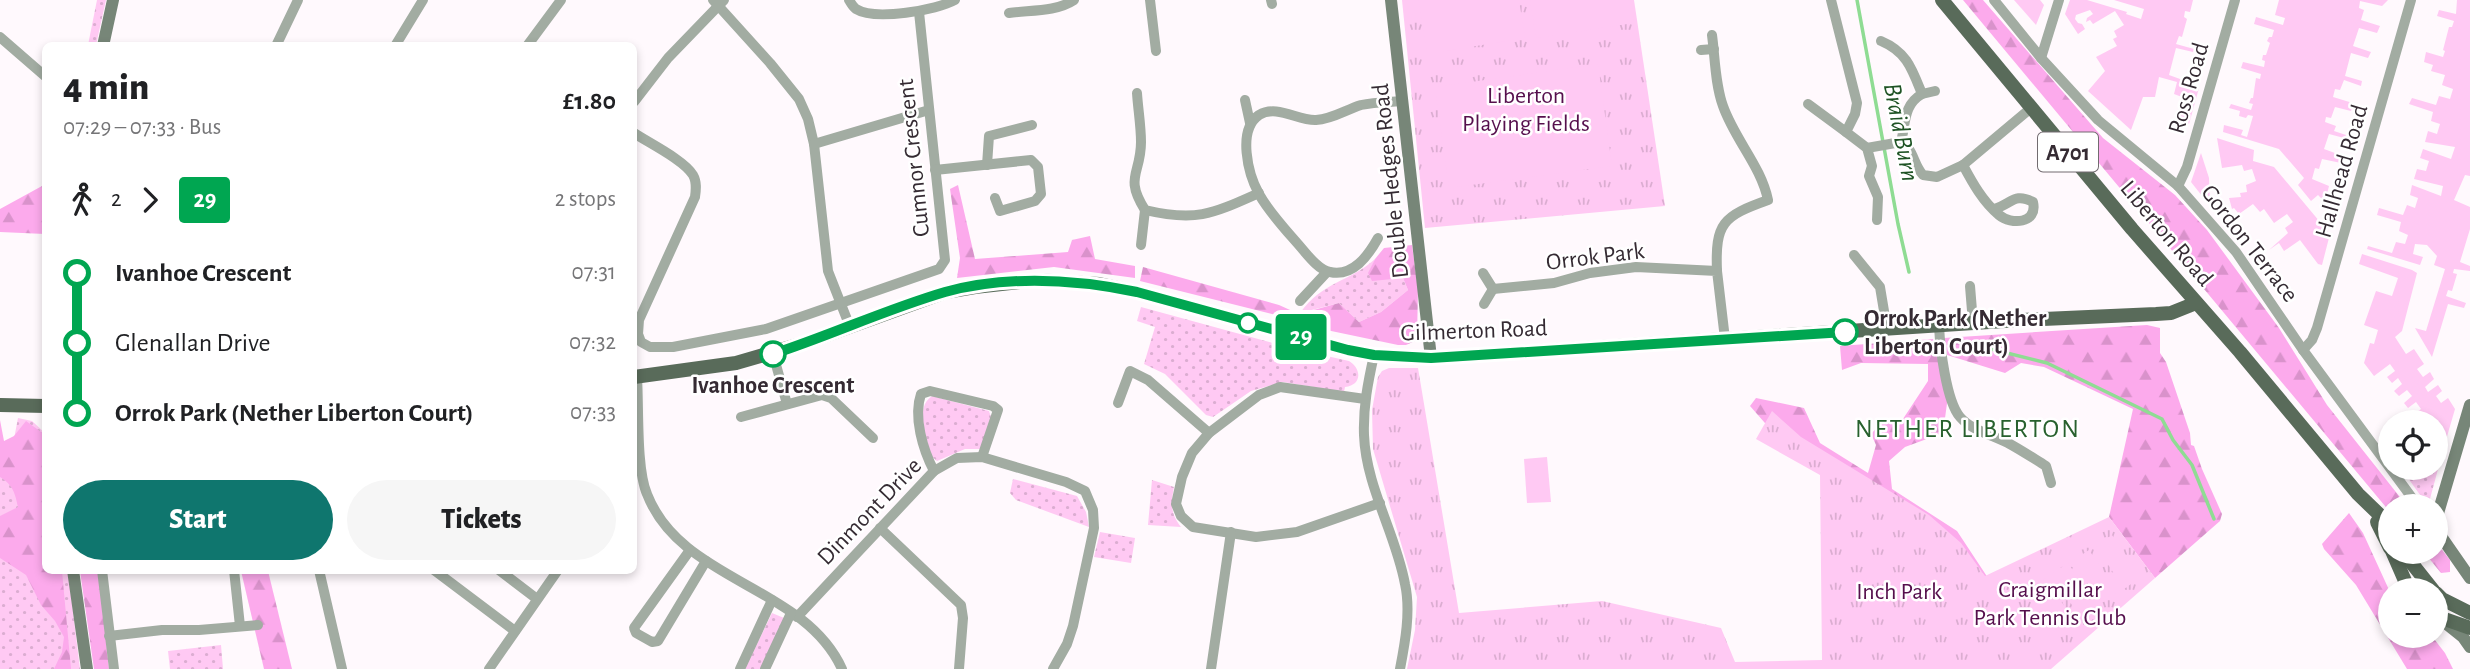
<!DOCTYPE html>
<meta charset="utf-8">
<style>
body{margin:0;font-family:"Alegreya Sans",sans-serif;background:#f6f6f6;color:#202124;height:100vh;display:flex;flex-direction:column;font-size:26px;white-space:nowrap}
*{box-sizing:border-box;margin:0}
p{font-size:23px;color:#757577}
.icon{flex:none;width:38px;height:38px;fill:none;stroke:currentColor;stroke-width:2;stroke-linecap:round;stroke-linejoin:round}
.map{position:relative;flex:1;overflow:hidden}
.details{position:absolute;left:42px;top:42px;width:595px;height:532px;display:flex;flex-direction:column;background:#fff;border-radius:10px;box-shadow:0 4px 10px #0003}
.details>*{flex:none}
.badge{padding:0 14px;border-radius:5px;font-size:24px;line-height:46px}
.controls{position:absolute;left:2378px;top:410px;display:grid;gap:14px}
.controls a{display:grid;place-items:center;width:70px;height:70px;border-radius:50%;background:#fff;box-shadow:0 4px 10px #0003;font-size:35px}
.map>.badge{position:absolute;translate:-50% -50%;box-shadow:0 0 0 4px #fff}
.legs{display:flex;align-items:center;gap:10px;height:77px;padding:0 21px;font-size:23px}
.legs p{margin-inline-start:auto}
.head{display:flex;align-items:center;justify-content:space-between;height:119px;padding:0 21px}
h1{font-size:38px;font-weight:800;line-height:52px}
.action{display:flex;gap:14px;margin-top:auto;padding:14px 21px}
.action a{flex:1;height:80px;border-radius:42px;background:#0f766e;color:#fff;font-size:28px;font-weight:800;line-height:80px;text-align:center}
.action a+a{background:#f6f6f6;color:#202124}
ul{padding:0 21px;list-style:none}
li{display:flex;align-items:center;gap:24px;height:70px;font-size:26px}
li i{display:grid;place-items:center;width:10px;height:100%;margin:0 9px;background:currentColor}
li i::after{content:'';width:18px;height:18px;margin:-9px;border:5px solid;border-radius:50%;background:#fff}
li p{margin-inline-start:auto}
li:first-child i{background:linear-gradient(#0000 50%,currentColor 0)}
li:last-child i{background:linear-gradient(currentColor 50%,#0000 0)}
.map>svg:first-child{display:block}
</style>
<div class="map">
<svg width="2470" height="669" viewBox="0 0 2470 669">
<defs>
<pattern id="grass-dots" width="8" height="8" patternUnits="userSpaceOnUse" patternTransform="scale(1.75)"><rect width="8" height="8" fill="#ffc9f3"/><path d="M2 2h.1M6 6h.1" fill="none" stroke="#dbadd1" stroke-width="1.8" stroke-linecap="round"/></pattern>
<pattern id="forest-firs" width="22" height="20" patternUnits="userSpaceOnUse" patternTransform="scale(1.75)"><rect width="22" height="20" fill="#fcaaec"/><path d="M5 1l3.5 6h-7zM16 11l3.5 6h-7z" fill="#d992cb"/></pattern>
<pattern id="park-tufts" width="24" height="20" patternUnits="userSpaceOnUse" patternTransform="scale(1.75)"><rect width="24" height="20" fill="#ffc9f3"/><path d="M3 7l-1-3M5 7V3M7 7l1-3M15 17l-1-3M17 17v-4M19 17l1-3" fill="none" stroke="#dbadd1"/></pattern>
</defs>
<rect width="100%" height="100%" fill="#fff9fd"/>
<!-- grass -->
<g fill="url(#grass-dots)">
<path d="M97,0h9l-10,45h-8z"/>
<path d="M1375,259l-6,14 34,5 5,12 -27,22 -22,10 -20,-19 -39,10c23,-32 48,-30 75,-54z"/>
<path d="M1141,307l150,41 58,13c13,8 13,24 -4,26l-1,5 -61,-10 -32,9 -38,26 -7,-2 -41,-41 -21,-10 11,-37 -18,-6z"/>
<path d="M932,396l57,15 3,9 -11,29h-16l-28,12 -6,-5c-4,-19 -17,-48 1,-60z"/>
<path d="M18,418l14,3 13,12 1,137 22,1 12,98h-80v-225h13z"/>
<path d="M2436,437l10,3 -18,66 -28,-39h36z"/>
<path d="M1013,479l64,17 9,16 3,15 -73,-27 -6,-7z"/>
<path d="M1152,480l22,7c-3,16 -4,26 7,40l-33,-2z"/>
<path d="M1100,532l35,6 -4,25 -37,-6z"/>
<path d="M772,613l12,5 -23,51h-16z"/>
<path d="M221,645l2,24h-53l-2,-18z"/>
</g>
<!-- forest -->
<g fill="url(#forest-firs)">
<path d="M1963,0h20l120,138 72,57 32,35 72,98 48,77 80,101h-17v6z"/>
<path d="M45,173v61l-45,-2v-23l42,-23z"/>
<path d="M958,185l17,74 93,-7 4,-12 18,-4 5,23 40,7v12l-81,-11 -97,11 3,-20 -10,-69z"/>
<path d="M1412,245l6,44 -1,51 -11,5h-8l-105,-22 -13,-7 -140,-35 3,-14 136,38 20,9 40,-11 20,19 22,-10 27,-22 -5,-12 -31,3 -4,-8 7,-14 9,-11z"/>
<path d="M2147,325l13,3v25l6,9 24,71 1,12 3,1 8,23 20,45 -2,7 -65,57 -46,-61 24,-108 -89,-42 -23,-4 -16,10 -58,-18 -3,-17z"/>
<path d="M1933,339l15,57 -5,37 -38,14 -16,14 3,28 65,42 31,47 19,91 -162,-191 -66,-39 -29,-33 6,-8 48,10 16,35 48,30 8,-28 -5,-11 13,-14 15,5 29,-44v-17l-67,-1 -19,7 -2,-24z"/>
<path d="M0,420l4,21 10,-5 12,-15 18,13 1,4 1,132 16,1 9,98h-17l8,-17 2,-15 -9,-16 -14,-16 -15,-30 -26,-17v-42l18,-9c-3,-14 -5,-22 -18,-30z"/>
<path d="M2349,513l14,20 27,59v43h41l14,18 8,16h-46l-51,-84 -32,-36 -2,-5z"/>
<path d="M2436,542l14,18v12l-9,1 -18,-22h13z"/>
<path d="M80,571h19l10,98h-15z"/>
<path d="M241,571h27l24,98h-28z"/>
</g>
<!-- park -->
<g fill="url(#park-tufts)">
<path d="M1402,0h232l31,206 -240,22z"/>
<path d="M1389,368h29l41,245 143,-12 119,27 14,34 87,-2 -2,-185 -64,-36 16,-28 29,26 128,78 32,28 24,33 124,-59 46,61 -104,91h-644l8,-39 2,-33 -44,-148 -1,-39 6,-33 4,-6z"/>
</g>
<!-- garden -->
<g fill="#ffc9f3">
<path d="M1418,0h101l6,38 -98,16z"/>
<path d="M1530,0h101l3,23 -98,15z"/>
<path d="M2014,0h26l4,5 -8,20z"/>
<path d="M2070,0h17l40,12 -1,2 15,5 3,-10 -30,-9h79l-3,12 -5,-1 -1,6 3,2 -5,18 -3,-1 -3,8 18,5 -1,3 -17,-4 -7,27 22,8v2l8,3 -10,36 -13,-5 6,-22 -8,-3 3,-12 -18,-5 -4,20h-12l-12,33 -43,-39 17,-20 -9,-14 21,-11 -4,-7 4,-2 -3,-6 10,-6 -9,-14 -22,13 -3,-4 -4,2 1,-4 6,-4 -3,-4 -14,5 -1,4 3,4 4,1 3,5 -7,5 -13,-20z"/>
<path d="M2279,0h109l-6,6 -22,-5 -1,7 5,2 -3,10 19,6 -3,7 -18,-5 -6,18 18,6 -3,6 -17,-5 -6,23 17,5 -1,5 -17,-6 -4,10 -5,-1 -2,8 23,7 -1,5 -3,-1 -1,3 -16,-4 -4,11 -5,-1 -1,5 11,4 -2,5 12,4 -2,3 -15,-4 -5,15 19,7 -2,7 -19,-4 -3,10 -4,-1 -3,11 17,7 -4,16 -7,-7 -7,6 -13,-16 6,-7 -25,-29 -56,-17 1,-7 19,5 -2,5 6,2 6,-21 -5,-1 -2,3 -7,-2 1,-5 -11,-3 2,-4 20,6 2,-6 -4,-1 2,-5h2l3,-20 4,1 1,-5 -20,-6 2,-6 21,5 1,-6 -3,-1 1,-5h3l4,-12 -3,-2 2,-4h3l2,-7 -20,-6 2,-7 27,8 2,-7 -10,-3z"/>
<path d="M2457,0h13v176l-5,-1 -11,25 16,7v22l-10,33 10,4v5l-16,-2 -1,4 4,1 -5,17 -4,-1 -2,6 20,7 -2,5 -16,-4 -16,53 -17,-29 11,3 19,-62 -11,-4 3,-9 -10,-11 -12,-1 -2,10 10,3 -3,8 -53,-16 1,-3 24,7 4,-11 9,2 3,-9 -9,-4 2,-9 -24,-7 2,-7 24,7 4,-10 8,3 3,-10 -8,-3 2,-10 29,11 2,-10 -29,-7 3,-10 9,2 3,-10 -9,-3 3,-9 28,10 4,-12 -30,-5 3,-11 9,3 3,-10 -9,-3 2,-9 -24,-8 3,-6 24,7 3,-9 11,3 3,-10 -11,-4 3,-10 -14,-4 2,-6 -9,-3 2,-10 17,5 2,-6 -2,-1 6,-23h3l2,-6 -17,-5 2,-6 17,4z"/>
<path d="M1598,64l14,102 -163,22 -14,-101z"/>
<path d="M2217,138l37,12 -1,11 21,6 56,67 -8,31 -4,-1 -18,-24 -16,11 -5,-8 -10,7 19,-17 -3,-5 8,-6 -6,-8 -13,9 -10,-14 -4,3 -7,-8 -14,10 -5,-6 -2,1 -3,-11 12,-1 -1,-4 7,-1 -1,-7 10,-4 -4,-12 -8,2 -2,-6 -20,3z"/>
<path d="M2201,153l8,25 1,28 -19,-24z"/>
<path d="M2362,254l50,16 5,3 -15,58 -7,6 11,17 8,-5 10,15 -7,5 6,8 7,-5 4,7 -9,8 3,5 10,-7 4,6 -6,5 5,7 7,-5 7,11 -9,31 -10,-3v-15h-8l2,-2 -4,-5 -8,6 -5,-6 8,-6 -5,-7 -8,6 -4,-5 8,-7 -5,-6 -8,6 -5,-5 8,-7 -4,-6 -6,5 -5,-6 8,-6 -5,-7 -16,12 -10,-13 6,-20 4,1 4,-14 -14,-5 12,-34 16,5 6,-18 -39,-14z"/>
<path d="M1547,457l4,45 -24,1 -3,-44z"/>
<path d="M2112,535l29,42 -17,12 -28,-43z"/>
<path d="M2089,550l29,42 -17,11 -29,-42z"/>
<path d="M2068,563l29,43 -17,11 -29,-43z"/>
<path d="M2045,578l29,42 -17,11 -28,-42z"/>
</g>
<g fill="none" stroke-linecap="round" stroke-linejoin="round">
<!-- stream -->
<g stroke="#8fdc93" stroke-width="3.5">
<path d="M1857,0l41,224 11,48"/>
<path d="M1963,342l84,21 115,56 11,21 19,25 22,54"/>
</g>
<!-- street -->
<g stroke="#a2aca2" stroke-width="10">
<path d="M713,0l57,63 29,36 9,20 6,25 14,127 22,56"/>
<path d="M849,0c2,3 4,7 7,9 19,12 81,1 99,-9"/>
<path d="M1150,0l6,51"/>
<path d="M1271,0l1,4"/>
<path d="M1831,0l26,103 -2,11 -9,18 21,16 5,18 -3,10 9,21 -1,23"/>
<path d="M1994,0l47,58 57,62 80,66 58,66 67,98 115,156"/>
<path d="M1009,13c21,-3 47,-1 65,-13"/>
<path d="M1712,35c3,22 3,49 11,71 12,34 38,60 45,94 -45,16 -53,23 -51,71"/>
<path d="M0,37l46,40"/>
<path d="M1881,41c26,11 31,28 41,53 -19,11 -16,29 -21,48"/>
<path d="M276,46l22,-46"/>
<path d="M395,46l28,-46"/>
<path d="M527,46l34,-46"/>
<path d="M1701,50l13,-1"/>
<path d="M2041,58l18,-58"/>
<path d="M1137,93c1,16 4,33 4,49 0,32 -17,35 4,68 51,12 67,4 114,-17"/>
<path d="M1922,94l13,-3"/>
<path d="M1245,100l5,23"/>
<path d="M634,102l34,-44 56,-58"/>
<path d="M1808,104l38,28"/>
<path d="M634,133c15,10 50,27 59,42 4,7 3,15 2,22l-56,123 -1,14 3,8 9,5h23l93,-18 173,-60 6,-9 -26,-248"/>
<path d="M814,144l115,-34"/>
<path d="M1867,148l34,-6c13,7 12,22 22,33l14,2 26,-12 68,-57"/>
<path d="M987,165l2,-29 43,-11"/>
<path d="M1963,165c9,17 20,37 36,50 12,10 39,9 34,-13 -19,-10 -21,2 -39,7"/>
<path d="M935,170l96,-10 7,7 3,27 -6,7 -35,10 -5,-13"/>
<path d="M2178,186l9,-19 48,-167"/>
<path d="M1378,238c-10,18 -25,39 -48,34 -12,-2 -24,-19 -32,-28 -13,-15 -29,-32 -39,-50 -11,-20 -22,-64 0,-79 18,-11 39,6 57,5 17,-1 29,-10 45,-15 13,-3 29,-3 42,-4"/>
<path d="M1141,245l4,-35"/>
<path d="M1854,255l26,32 7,42"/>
<path d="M1483,273l10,16 -9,15"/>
<path d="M1970,286l3,37"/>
<path d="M1493,289l61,-6 36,-10 46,-6 81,4 8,68"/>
<path d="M1300,301l27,-29"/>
<path d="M1939,326c1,20 7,75 21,91 11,13 32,18 48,26 13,7 25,15 38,23l5,17"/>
<path d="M2303,350l9,-10 5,-12 94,-328"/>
<path d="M773,354l14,50"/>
<path d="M1374,355c-6,27 -11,52 -10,80 2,52 32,99 41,149 6,27 0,59 -5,85"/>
<path d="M637,377c2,30 -1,91 10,117 34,88 157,91 195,175"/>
<path d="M1365,399l-85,-12 -21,8 -50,38 -17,20 -10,24 -6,27 5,12 12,11 63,10 41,-5 83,-29"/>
<path d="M1118,403l12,-32 18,9 61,53"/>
<path d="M741,417l81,-22 9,3 42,40"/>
<path d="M934,471c-11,-21 -21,-54 -13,-77l9,-3 63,15 5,4 -16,47"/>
<path d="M880,528l81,77 2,13 -4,51"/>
<path d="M690,550l-56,78 2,5 16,9 6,-1 48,-80"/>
<path d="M102,570l12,99"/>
<path d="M234,570l6,56"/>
<path d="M319,570l23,99"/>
<path d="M434,570l81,61"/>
<path d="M499,570l38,29"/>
<path d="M797,617l137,-146 23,-13 25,-1 84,25 19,9 8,19 1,18 -21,98 -6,18 -14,25"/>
<path d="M109,636l53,-6h37l59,-5"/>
<path d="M489,669l69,-99"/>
<path d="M740,669l32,-69"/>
<path d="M765,669l26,-56"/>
<path d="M1211,669l20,-137"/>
</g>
<!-- secondary -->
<g stroke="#778678" stroke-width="12">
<path d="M1391,0l40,358"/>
<path d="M103,46l10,-46"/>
<path d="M2436,520l34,-115"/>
<path d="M2436,526l2,6 32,46"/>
<path d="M73,570l14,99"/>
<path d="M2443,621l20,16 7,10"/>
</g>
<!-- primary -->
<g stroke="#596b5a" stroke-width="14">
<path d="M1942,0l190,229 108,123 118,142 29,28 3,7"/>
<path d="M634,377l102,-14 72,-21 138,-50 29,-5 62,-7 62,4 38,8 211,58 26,5 57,3 589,-38 136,-6 15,-1 25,-10"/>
<path d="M0,405l46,1"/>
<path d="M2377,522l13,26"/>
<path d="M2392,551l17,39"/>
<path d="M2402,551l31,39"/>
<path d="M2436,593l6,6 28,14"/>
<path d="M2436,616l34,12"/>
</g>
</g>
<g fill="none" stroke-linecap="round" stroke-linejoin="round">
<defs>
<path id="line-1" d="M773,354c58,-19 114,-45 172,-62 63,-17 129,-13 192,0l211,58 26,5 57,3 414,-26"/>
</defs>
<!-- line-1 casing -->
<use href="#line-1" stroke="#fff" stroke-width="16"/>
<!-- line-1 -->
<use href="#line-1" stroke="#00a651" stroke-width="10"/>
</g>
<!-- markers -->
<g fill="#fff" stroke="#00a651" stroke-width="3.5">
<circle cx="1248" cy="323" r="9"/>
<circle cx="1845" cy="332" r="12"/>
<circle cx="773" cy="354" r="12"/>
</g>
<g text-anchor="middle" stroke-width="5" stroke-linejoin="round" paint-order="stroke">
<!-- shield labels -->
<rect fill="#fff" stroke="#726b70" stroke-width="2" x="2038" y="132.5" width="60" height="39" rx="5"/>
<g font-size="23" font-weight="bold" fill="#352b33">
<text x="2068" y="160">A701</text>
</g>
<!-- street labels -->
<g font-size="24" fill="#352b33" stroke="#fff">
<text transform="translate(2188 88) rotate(-74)" y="8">Ross Road</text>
<text transform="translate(913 158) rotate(-96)" y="8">Cumnor Crescent</text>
<text transform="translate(2341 171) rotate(-74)" y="8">Hallhead Road</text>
<text transform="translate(1390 181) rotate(-96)" y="8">Double Hedges Road</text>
<text transform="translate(2167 233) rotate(50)" y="8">Liberton Road</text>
<text transform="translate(2250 243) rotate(52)" y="8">Gordon Terrace</text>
<text transform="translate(1595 256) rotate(-7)" y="8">Orrok Park</text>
<text transform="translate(1474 330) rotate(-2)" y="8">Gilmerton Road</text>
<text transform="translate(869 511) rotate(-46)" y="8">Dinmont Drive</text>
</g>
<!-- park labels -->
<g font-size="24" fill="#560f4d" stroke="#fff">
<text x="1526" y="103">Liberton<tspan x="1526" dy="28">Playing Fields</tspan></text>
<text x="2050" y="597">Craigmillar<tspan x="2050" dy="28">Park Tennis Club</tspan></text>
<text x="1899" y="599">Inch Park</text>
</g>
<!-- stop labels -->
<g font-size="24" font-weight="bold" fill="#352b33" stroke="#fff" text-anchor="start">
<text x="1864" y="326">Orrok Park (Nether<tspan x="1864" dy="28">Liberton Court)</tspan></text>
<text x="773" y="393" text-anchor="middle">Ivanhoe Crescent</text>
</g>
<!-- water labels -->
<g font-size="26" font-style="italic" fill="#1e5324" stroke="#fff">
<text transform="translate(1902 132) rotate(79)" y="9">Braid Burn</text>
</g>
<!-- neighbourhood labels -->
<g font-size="26" letter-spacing="2" fill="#28612e" stroke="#fff">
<text x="1968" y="437">NETHER LIBERTON</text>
</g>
</g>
</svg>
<div class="controls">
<a><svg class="icon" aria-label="locate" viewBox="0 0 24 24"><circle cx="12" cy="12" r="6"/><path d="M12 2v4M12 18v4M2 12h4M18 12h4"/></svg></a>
<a>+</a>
<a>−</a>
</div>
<b class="badge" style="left:1301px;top:337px;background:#00a651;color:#fff">29</b>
<section class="details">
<div class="head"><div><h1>4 min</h1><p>07:29 – 07:33 · Bus</p></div><b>£1.80</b></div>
<div class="legs"><svg class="icon" aria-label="walk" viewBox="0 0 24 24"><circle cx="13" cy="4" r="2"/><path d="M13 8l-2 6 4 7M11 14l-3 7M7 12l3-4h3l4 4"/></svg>2<svg class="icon" aria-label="forward" viewBox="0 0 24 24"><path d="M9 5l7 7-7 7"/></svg><b class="badge" style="background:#00a651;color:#fff">29</b><p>2 stops</p></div>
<ul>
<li><i style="color:#00a651"></i><b>Ivanhoe Crescent</b><p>07:31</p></li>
<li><i style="color:#00a651"></i><span>Glenallan Drive</span><p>07:32</p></li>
<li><i style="color:#00a651"></i><b>Orrok Park (Nether Liberton Court)</b><p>07:33</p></li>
</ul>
<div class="action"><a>Start</a><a>Tickets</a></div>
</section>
</div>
